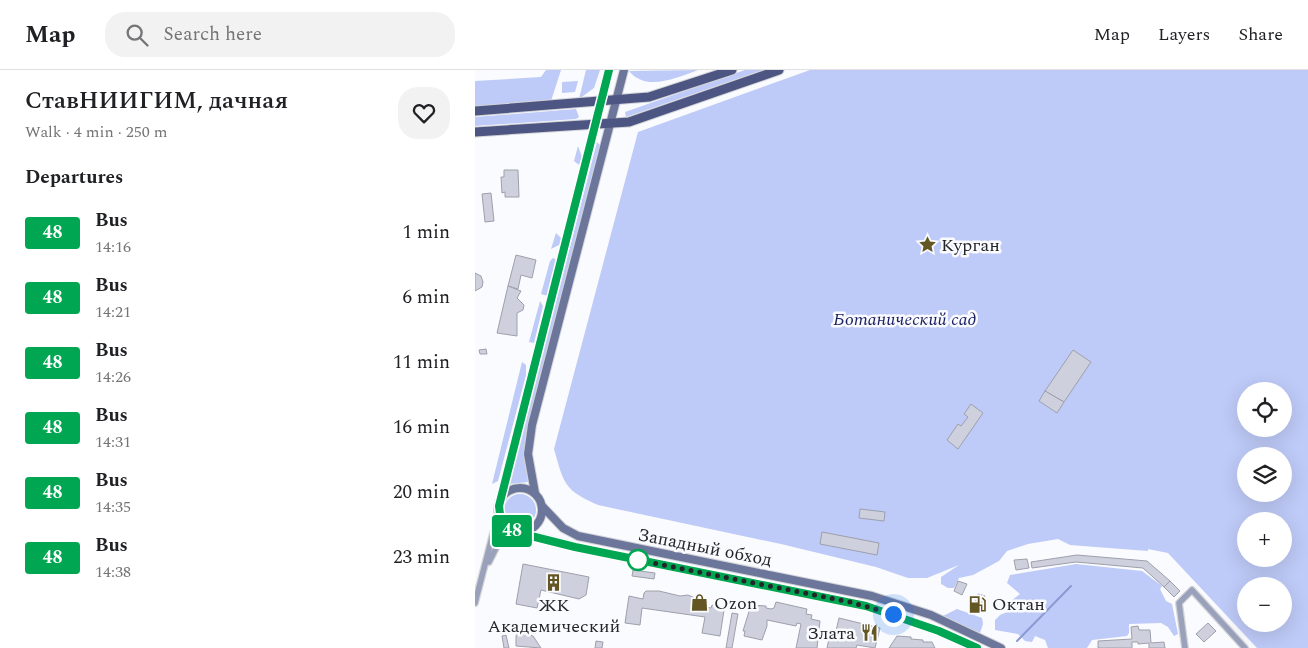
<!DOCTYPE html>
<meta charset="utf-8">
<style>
body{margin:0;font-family:Spectral,serif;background:#f2f2f2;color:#202124;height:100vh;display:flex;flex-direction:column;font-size:19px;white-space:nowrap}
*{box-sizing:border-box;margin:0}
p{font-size:16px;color:#757577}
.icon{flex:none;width:28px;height:28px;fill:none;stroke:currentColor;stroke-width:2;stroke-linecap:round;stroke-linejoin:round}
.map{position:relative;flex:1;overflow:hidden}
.side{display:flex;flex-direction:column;background:#fff;width:475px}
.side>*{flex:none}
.badge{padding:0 10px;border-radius:4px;font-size:18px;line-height:32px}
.fabs{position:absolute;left:762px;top:312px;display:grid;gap:10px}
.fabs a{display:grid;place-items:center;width:55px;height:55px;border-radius:50%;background:#fff;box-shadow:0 5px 20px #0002;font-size:25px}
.you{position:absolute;width:25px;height:25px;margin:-12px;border:4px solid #fff;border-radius:50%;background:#1a73e8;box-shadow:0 0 0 8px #1a73e833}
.map>.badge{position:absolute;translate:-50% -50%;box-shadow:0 0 0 2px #fff}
h2{padding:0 25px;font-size:19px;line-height:45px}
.round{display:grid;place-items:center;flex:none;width:52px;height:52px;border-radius:20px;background:#f2f2f2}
.headline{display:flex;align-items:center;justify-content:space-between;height:85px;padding:0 25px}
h1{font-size:24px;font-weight:600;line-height:38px}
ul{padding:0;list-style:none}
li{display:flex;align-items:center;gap:15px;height:65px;padding:0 25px}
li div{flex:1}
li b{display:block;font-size:19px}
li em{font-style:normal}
li .badge{min-width:55px;font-weight:700;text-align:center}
header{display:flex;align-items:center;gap:30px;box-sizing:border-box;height:70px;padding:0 25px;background:#fff;border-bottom:1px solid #e0e0e0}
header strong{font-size:24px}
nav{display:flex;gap:28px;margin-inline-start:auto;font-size:18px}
.search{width:350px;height:45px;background:#f2f2f2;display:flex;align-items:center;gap:12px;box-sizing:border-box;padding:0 18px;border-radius:20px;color:#757577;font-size:19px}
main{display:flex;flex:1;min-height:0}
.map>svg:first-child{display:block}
</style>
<header>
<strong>Map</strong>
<div class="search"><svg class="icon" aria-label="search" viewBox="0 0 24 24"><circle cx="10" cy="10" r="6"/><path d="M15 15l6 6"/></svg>Search here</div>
<nav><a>Map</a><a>Layers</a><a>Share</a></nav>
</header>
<main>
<section class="side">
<div class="headline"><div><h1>СтавНИИГИМ, дачная</h1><p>Walk · 4 min · 250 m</p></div><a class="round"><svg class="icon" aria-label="heart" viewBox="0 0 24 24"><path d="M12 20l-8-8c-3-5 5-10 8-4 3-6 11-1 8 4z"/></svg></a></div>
<h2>Departures</h2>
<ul>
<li><span class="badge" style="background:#00a651;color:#fff">48</span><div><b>Bus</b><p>14:16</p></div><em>1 min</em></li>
<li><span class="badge" style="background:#00a651;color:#fff">48</span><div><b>Bus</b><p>14:21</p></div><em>6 min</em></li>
<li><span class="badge" style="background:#00a651;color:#fff">48</span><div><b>Bus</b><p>14:26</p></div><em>11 min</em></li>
<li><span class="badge" style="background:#00a651;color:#fff">48</span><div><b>Bus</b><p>14:31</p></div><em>16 min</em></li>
<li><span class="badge" style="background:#00a651;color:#fff">48</span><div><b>Bus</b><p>14:35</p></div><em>20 min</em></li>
<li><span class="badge" style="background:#00a651;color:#fff">48</span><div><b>Bus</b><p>14:38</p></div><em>23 min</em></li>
</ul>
</section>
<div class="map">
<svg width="833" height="578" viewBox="0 0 833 578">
<rect width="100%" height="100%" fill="#fafbfe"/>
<!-- green -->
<g fill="#becaf7" fill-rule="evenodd">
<path d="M71,0h15l-10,31 -76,6v-26l66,-4z"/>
<path d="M111,0h14l-6,18 -15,11z"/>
<path d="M223,0c-22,8 -52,22 -69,1z"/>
<path d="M270,0h18l-137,47 -1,-5z"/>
<path d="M335,0h498v578h-51l-89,-95 -20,-4v2l-78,-6 -12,-6 -30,5 -21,7 -8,10 -26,14 -14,3 -5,10h-6l-7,-4v-7l18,-12 -32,13h-19l-32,-11 -95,-23 -183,-39c-34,-15 -34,-21 -44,-56l84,-317zM771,321h38v38h-38zM771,386h38v38h-38zM771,451h38v38h-38zM771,516h38v38h-38z"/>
<path d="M103,11l-3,11 -13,1v-11z"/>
<path d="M101,39l3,8 -3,2 -101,7v-9z"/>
<path d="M122,72l3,3 -74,287 -2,22 4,28 -19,2z"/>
<path d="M103,76l4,11 -3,8 -5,-4z"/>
<path d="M81,163l5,5v6l-10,5z"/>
<path d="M78,188l4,2 -9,36 -7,-2 9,-33z"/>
<path d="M65,231l3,5 -9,37 -5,-1z"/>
<path d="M47,292l4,3v10l-28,106 -6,3z"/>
<circle cx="45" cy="440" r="16"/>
<path d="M601,494l66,7 20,15 -2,3 6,12 6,3 6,30 -4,2 -6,-9 -7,-4 -32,1v9l-2,3 -35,4 -5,8h-39l-3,-8 -10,-4 -3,6 -7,-1 -7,-7 -23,-4v-10l5,-5 12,-5v-10l8,-6 -13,-11 3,-8z"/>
<path d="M482,539l25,9 1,6 -3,9 -37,-17z"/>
</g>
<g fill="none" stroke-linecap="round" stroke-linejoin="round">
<!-- stream -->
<path stroke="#8c99d2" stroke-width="2" d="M542,571l54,-55"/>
</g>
<!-- building -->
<g fill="#ced1dd" stroke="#9da0ac">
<path d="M29,100h14l1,27h-14v-5l-3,1 -1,-16h3z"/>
<path d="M16,123l3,28 -9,1 -3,-28z"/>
<path d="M41,185l20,5 -4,18 -11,-3 -3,14 -10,-3z"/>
<path d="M0,203l6,3 2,6 -1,5 -7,4z"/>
<path d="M33,216l13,5 -4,7 7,7 -1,5 -6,3v23l-20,-3z"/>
<path d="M11,279l1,5h-7l-1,-4z"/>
<path d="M598,280l18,12 -27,40 -19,-11z"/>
<path d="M570,321l19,11 -7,11 -18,-12z"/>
<path d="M496,334l12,9 -25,36 -11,-9 11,-16 3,2 7,-9 -4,-3z"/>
<path d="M385,439l25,3 -1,9 -25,-3z"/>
<path d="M347,462l57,11 -2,12 -57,-11z"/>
<path d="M602,485l70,6 23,20 -6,6 -21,-19 -67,-6 -44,6 -1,-6z"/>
<path d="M552,489l2,9 -13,2 -2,-10z"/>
<path d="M48,494l66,13 -3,18 -7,4 -38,-9 -4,18 -21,-4z"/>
<path d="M158,500l22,3 -1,6 -22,-3z"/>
<path d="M483,511l9,3 -5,11 -8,-4z"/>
<path d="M695,511l10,10 -6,6 -10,-10z"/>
<path d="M171,521h13l21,5 8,-1 14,6 -1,5 10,2 1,-3 12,5 -4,26 -18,-3 3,-16 -63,-9 -2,17 -15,-2 4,-27 14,3 1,-6z"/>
<path d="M503,524l7,2 -6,14 -6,-2z"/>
<path d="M301,532l31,7 -1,5 6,1 -1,4 9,2 -3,27h-21l5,-24 -4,-1 -1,3 -29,-6v6l-5,14 -18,-4 1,-5h-2l8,-26 15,1v2l5,1 3,-1z"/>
<path d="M257,543l6,1 -6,34h-6z"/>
<path d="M364,548l41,10 -5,20 -18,-3 -1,3h-29l4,-18 5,1z"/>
<path d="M733,553l8,8 -12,11 -8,-8z"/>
<path d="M663,556l1,4h11l1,13 13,-1 1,6h-16v-5l-11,1v-2h-6v6h-34v-7l34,-2 -1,-12z"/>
<path d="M51,562v2l7,2 8,12 -25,-2v-10l2,-3z"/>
<path d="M31,565l3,13h-5l-2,-12z"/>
<path d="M422,566l14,1v2l12,1v2h9l3,6h-46z"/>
<path d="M121,571l7,1 -1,6h-7z"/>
</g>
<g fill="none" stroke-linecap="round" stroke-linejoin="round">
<defs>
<g id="minor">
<path d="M14,492l11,-22 15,-8"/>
<path d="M0,533l23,-89"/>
<path d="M710,578l-6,-45 13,-13 53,58"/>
</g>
<g id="secondary">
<circle cx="45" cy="440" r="22"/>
<path d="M60,423l-7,-39 4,-29 92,-355"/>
<path d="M27,428l107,-428"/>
<path d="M67,436l21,22 15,8 294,60 59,19 70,33"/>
<path d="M46,463l72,18 273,55 73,25 38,17"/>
</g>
<g id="primary">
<path d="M0,41l174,-14 83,-27"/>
<path d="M0,62l154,-10 150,-52"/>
</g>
</defs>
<!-- minor casing -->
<use href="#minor" stroke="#d3d4d8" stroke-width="8"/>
<!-- secondary casing -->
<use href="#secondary" stroke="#d3d4d8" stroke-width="10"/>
<!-- primary casing -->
<use href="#primary" stroke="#d3d4d8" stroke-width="11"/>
<!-- minor -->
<use href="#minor" stroke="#9aa1bb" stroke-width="5.5"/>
<!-- secondary -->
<use href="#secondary" stroke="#6c759a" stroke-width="8"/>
<!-- primary -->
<use href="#primary" stroke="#4d5682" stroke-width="9"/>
</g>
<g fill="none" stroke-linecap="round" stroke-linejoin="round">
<defs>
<path id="line" d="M134,0l-110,436 2,16 14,10 60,15 291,59 73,25 38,17"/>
</defs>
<!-- line casing -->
<use href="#line" stroke="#fff" stroke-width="11"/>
<!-- line -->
<use href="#line" stroke="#00a651" stroke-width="8"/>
<!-- walk -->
<path stroke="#242529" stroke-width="5" stroke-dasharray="0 9" d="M163,490l212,42 43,12"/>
</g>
<!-- icons -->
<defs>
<symbol id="sight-bare" viewBox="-9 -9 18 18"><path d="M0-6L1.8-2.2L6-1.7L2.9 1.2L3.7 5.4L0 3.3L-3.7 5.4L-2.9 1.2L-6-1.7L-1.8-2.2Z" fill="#645623" stroke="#fafbfe" stroke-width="2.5" paint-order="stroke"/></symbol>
<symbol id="building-bare" viewBox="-9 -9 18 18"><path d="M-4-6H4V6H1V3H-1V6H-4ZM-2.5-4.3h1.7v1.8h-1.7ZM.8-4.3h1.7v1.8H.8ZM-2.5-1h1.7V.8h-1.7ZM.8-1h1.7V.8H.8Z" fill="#645623" stroke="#fafbfe" stroke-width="2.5" paint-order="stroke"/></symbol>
<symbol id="shop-bare" viewBox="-9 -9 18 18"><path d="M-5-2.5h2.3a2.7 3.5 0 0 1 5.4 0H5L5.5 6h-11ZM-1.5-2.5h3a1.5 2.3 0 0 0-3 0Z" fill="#645623" stroke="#fafbfe" stroke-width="2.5" paint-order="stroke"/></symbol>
<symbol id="fuel-bare" viewBox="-9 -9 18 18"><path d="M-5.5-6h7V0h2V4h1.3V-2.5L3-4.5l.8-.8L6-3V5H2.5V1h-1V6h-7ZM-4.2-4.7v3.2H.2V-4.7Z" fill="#645623" stroke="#fafbfe" stroke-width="2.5" paint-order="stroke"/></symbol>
<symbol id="restaurant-bare" viewBox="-9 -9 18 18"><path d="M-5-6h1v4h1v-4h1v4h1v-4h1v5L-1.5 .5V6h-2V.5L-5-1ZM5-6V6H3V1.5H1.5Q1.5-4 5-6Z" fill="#645623" stroke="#fafbfe" stroke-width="2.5" paint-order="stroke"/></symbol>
</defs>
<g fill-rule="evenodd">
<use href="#sight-bare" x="440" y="162" width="25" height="25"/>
<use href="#building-bare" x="66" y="500" width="25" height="25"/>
<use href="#shop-bare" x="212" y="520" width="25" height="25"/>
<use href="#fuel-bare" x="490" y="522" width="25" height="25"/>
<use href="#restaurant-bare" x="382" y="550" width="25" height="25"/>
</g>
<!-- markers -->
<circle fill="#fff" stroke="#00a651" stroke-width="2.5" cx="163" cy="490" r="10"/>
<g text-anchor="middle" stroke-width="5" stroke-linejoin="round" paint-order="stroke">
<!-- poi labels -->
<g font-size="18" fill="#242529" stroke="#fafbfe" text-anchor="start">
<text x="466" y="181">Курган</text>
<text x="239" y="539">Ozon</text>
<text x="517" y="540">Октан</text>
<text x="79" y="541" text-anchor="middle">ЖК<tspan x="79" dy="21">Академический</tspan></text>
<text x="380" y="569" text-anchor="end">Злата</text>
</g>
<!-- park labels -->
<g font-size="18" font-style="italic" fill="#1b1e60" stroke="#fafbfe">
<text x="430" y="255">Ботанический сад</text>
</g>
<!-- street labels -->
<g font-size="18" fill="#242529" stroke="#fafbfe">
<text transform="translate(230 477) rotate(11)" y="6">Западный обход</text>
</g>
</g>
</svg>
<div class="fabs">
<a><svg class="icon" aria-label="locate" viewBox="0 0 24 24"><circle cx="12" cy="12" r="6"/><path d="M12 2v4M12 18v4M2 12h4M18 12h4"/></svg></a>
<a><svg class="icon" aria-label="layers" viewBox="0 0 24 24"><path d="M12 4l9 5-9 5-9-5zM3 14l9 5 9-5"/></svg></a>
<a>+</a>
<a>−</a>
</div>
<div class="you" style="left:418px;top:544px"></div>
<b class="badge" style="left:37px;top:461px;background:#00a651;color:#fff">48</b>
</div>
</main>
